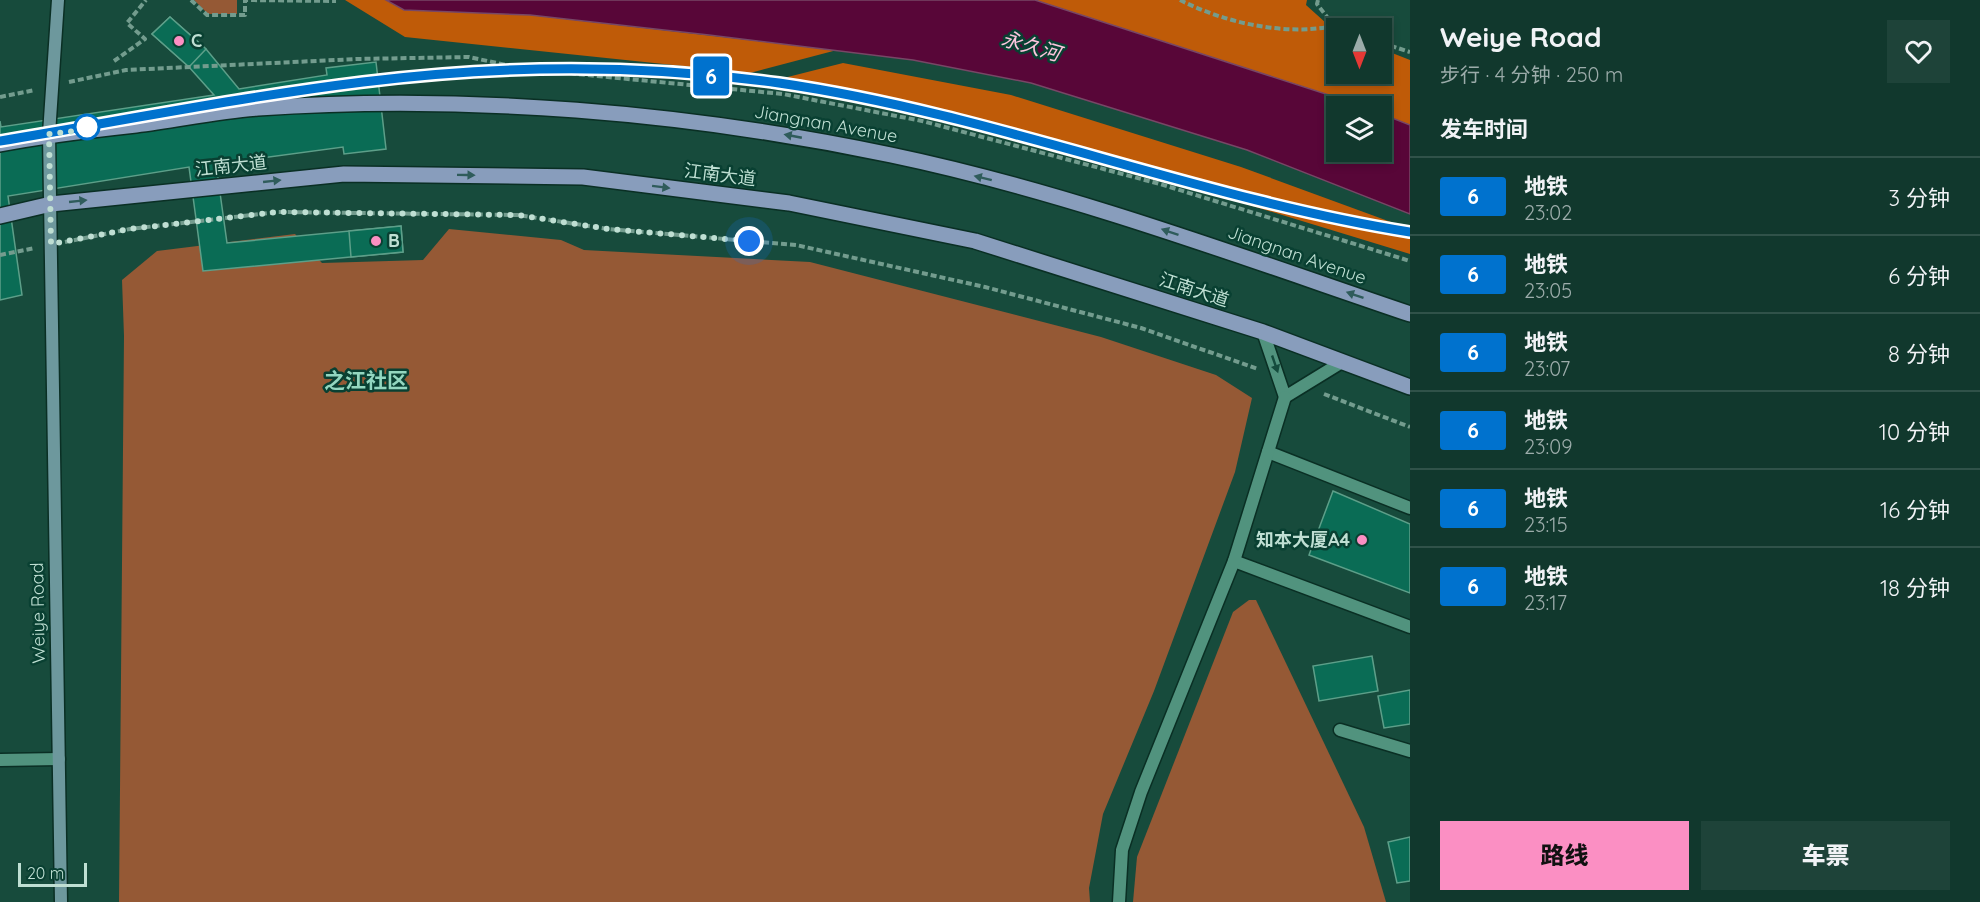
<!DOCTYPE html>
<html lang="zh">
<meta charset="utf-8">
<style>
body{margin:0;font-family:Quicksand,"Noto Sans SC",sans-serif;background:#1e4339;color:#f1f3f6;height:100vh;display:flex;flex-direction:column;font-size:22px;white-space:nowrap}
*{box-sizing:border-box;margin:0}
p{font-size:20px;color:#9cacaa}
.icon{flex:none;width:33px;height:33px;fill:none;stroke:currentColor;stroke-width:2;stroke-linecap:round;stroke-linejoin:round}
.map{position:relative;flex:1;overflow:hidden}
.sheet{display:flex;flex-direction:column;background:#11382d;width:570px}
.sheet>*{flex:none}
.badge{padding:0 12px;border-radius:4px;font-size:21px;line-height:39px}
.needle{width:39px;rotate:180deg}
.tools{position:absolute;left:1326px;top:18px;display:grid;gap:12px}
.tools a{display:grid;place-items:center;width:66px;height:66px;border-radius:0px;background:#11382d;box-shadow:0 3px 9px #0003,0 0 0 2px #305249;font-size:30px}
.scale{position:absolute;left:18px;bottom:15px;width:69px;box-sizing:border-box;padding-left:6px;border:3px solid #bfdfd3;border-top:0;font-size:16px;line-height:21px;white-space:nowrap;color:#bfdfd3;-webkit-text-stroke:4px #094032;paint-order:stroke}
.you{position:absolute;width:30px;height:30px;margin:-15px;border:4px solid #fff;border-radius:50%;background:#1a73e8;box-shadow:0 0 0 9px #1a73e833}
.map>.badge{position:absolute;translate:-50% -50%;box-shadow:0 0 0 3px #fff}
h2{padding:0 30px;font-size:22px;line-height:54px}
.round{display:grid;place-items:center;flex:none;width:63px;height:63px;border-radius:0px;background:#1e4339}
.summary{display:flex;align-items:center;justify-content:space-between;height:102px;padding:0 30px}
h1{font-size:28px;font-weight:800;line-height:45px}
.primary-button{display:flex;gap:12px;margin-top:auto;padding:12px 30px}
.primary-button a{flex:1;height:69px;border-radius:0px;background:#fb8fc3;color:#111;font-size:24px;font-weight:800;line-height:69px;text-align:center}
.primary-button a+a{background:#1e4339;color:#f1f3f6}
ul{padding:0;list-style:none}
li{display:flex;align-items:center;gap:18px;height:78px;padding:0 30px;border-top:2px solid #305249}
li div{flex:1}
li b{display:block;font-size:22px}
li em{font-style:normal}
li .badge{min-width:66px;font-weight:700;text-align:center}
main{display:flex;flex:1;min-height:0}
.map>svg:first-child{display:block}
</style>
<main>
<div class="map">
<svg width="1410" height="902" viewBox="0 0 1410 902">
<rect width="100%" height="100%" fill="#174b3c"/>
<!-- green -->
<g fill="#955935">
<path d="M194,0h43v14h-29z"/>
<path d="M449,229l112,11 23,10 226,12 291,75 115,38 36,23 -17,74 -81,219 -51,123 -14,74 1,14h-971l5,-566 -2,-56 35,-29 138,-17 27,29 101,-3z"/>
<path d="M1249,600h7l108,227 22,75h-253l4,-45 96,-245z"/>
</g>
<!-- forest -->
<g fill="#bf5b08">
<path d="M345,0h41l18,10 126,5 307,35 -87,23 -345,-36z"/>
<path d="M1035,0h272l-1,5 30,27v42h46v-25l28,11v65l-28,-11v-8h-19z"/>
<path d="M843,63l168,32 230,72 169,62v25l-256,-78 -249,-66 -145,-26z"/>
</g>
<!-- water -->
<path fill="#580638" stroke="#774766" stroke-width="1.5" d="M386,0h649l328,106h-27v46h46v-38l28,11v89l-163,-64 -216,-67 -118,-23 -204,-25 -179,-20 -126,-5z"/>
<!-- building -->
<g fill="#0a6c55" stroke="#5d9f89" stroke-width="1.5">
<path d="M170,17l36,32 33,40 88,-14 -1,-7 50,-6 10,87 -42,5 -1,-7 -127,17 11,79 174,-17 2,26 -200,19 -14,-104 -181,29 14,99 -22,5v-179l1,6 213,-32 -25,-28 -37,-33z"/>
<path d="M170,17l36,32 -17,18 -37,-33z"/>
<path d="M401,226l2,26 -52,5 -2,-26z"/>
<path d="M1333,491l77,33v69l-101,-38z"/>
<path d="M1372,656l6,35 -59,10 -6,-35z"/>
<path d="M1410,690v34l-26,4 -6,-32z"/>
<path d="M1410,837v44l-13,2 -9,-41z"/>
</g>
<g fill="none" stroke-linecap="round" stroke-linejoin="round">
<defs>
<g id="lane">
<path d="M1263,332l22,65 57,-35"/>
<path d="M1268,452l142,56"/>
<path d="M1340,730l70,21"/>
<path d="M0,760l59,-1"/>
</g>
<g id="street">
<path d="M1234,561l176,66"/>
<path d="M1119,902l3,-52 19,-58 93,-231 51,-164"/>
</g>
<path id="secondary" d="M58,0l-9,134 12,768"/>
<g id="primary">
<path d="M0,144c45,-9 90,-14 136,-19 41,-5 81,-14 122,-17 210,-14 428,4 633,47 177,37 348,101 519,159"/>
<path d="M0,216l51,-12 293,-30 239,3 206,26 186,38 288,91 147,55"/>
</g>
</defs>
<!-- lane casing -->
<use href="#lane" stroke="#0a2f24" stroke-width="15"/>
<!-- street casing -->
<use href="#street" stroke="#0a2f24" stroke-width="15"/>
<!-- secondary casing -->
<use href="#secondary" stroke="#0a2f24" stroke-width="15"/>
<!-- primary casing -->
<use href="#primary" stroke="#0a2f24" stroke-width="18"/>
<!-- path -->
<g stroke="#739c8e" stroke-width="4" stroke-dasharray="6 3" stroke-linecap="butt">
<path d="M191,0l16,15h38v-15l91,1"/>
<path d="M1180,0c45,23 105,36 154,26l6,2"/>
<path d="M1318,0l-1,4 17,22"/>
<path d="M1382,43l28,9"/>
<path d="M114,61l31,-22 -18,-16 19,-23"/>
<path d="M69,82l57,-12 231,-11 112,-2 56,12 258,25 139,27 238,63 250,77"/>
<path d="M0,97l35,-7"/>
<path d="M65,242l65,-13 148,-17 240,3 90,14 188,16 189,42 156,41 117,41"/>
<path d="M0,255l35,-7"/>
<path d="M1324,394l86,33"/>
</g>
<!-- lane -->
<use href="#lane" stroke="#51937e" stroke-width="12"/>
<!-- street -->
<use href="#street" stroke="#51937e" stroke-width="12"/>
<!-- secondary -->
<use href="#secondary" stroke="#6d989d" stroke-width="12"/>
<!-- primary -->
<use href="#primary" stroke="#889dbc" stroke-width="15"/>
</g>
<!-- one-way arrows -->
<defs><path id="oneway-solid" d="M-6-.8H1V-3.2L6.5 0L1 3.2V.8H-6Z" transform="scale(1.5)"/></defs>
<g fill="#2f5c5b">
<use href="#oneway-solid" transform="translate(793 136) rotate(-169)"/>
<use href="#oneway-solid" transform="translate(466 175) rotate(1)"/>
<use href="#oneway-solid" transform="translate(983 178) rotate(-166)"/>
<use href="#oneway-solid" transform="translate(272 181) rotate(-6)"/>
<use href="#oneway-solid" transform="translate(661 187) rotate(7)"/>
<use href="#oneway-solid" transform="translate(78 201) rotate(-6)"/>
<use href="#oneway-solid" transform="translate(1170 232) rotate(-161)"/>
<use href="#oneway-solid" transform="translate(1355 295) rotate(-161)"/>
</g>
<use fill="#144c3d" href="#oneway-solid" transform="translate(1275 364) rotate(71)"/>
<g fill="none" stroke-linecap="round" stroke-linejoin="round">
<defs>
<path id="line" d="M0,141c121,-20 241,-44 363,-59 136,-17 280,-18 416,1 215,31 417,115 631,149"/>
</defs>
<!-- line casing -->
<use href="#line" stroke="#fff" stroke-width="14"/>
<!-- line -->
<use href="#line" stroke="#0072ce" stroke-width="9"/>
<!-- walk -->
<path stroke="#bfdfd3" stroke-width="6" stroke-dasharray="0 10.8" d="M87,127l8,2 -46,5 2,110 79,-15 148,-17 240,3 90,14 141,12"/>
</g>
<!-- markers -->
<g fill="#fb8fc3" stroke="#094032" stroke-width="2">
<circle cx="179" cy="41" r="6"/>
<circle cx="376" cy="241" r="6"/>
<circle cx="1362" cy="540" r="6"/>
</g>
<circle fill="#fff" stroke="#0072ce" stroke-width="3" cx="87" cy="127" r="12"/>
<g text-anchor="middle" stroke-width="5" stroke-linejoin="round" paint-order="stroke">
<!-- poi labels -->
<g font-size="18" font-weight="bold" fill="#bfdfd3" stroke="#094032" text-anchor="start">
<text x="191" y="47">C</text>
<text x="388" y="247">B</text>
<text x="1350" y="546" text-anchor="end">知本大厦A4</text>
</g>
<!-- street labels -->
<g font-size="18" fill="#bfdfd3" stroke="#094032">
<text transform="translate(826 124) rotate(10)" y="6">Jiangnan Avenue</text>
<text transform="translate(231 166) rotate(-6)" y="6">江南大道</text>
<text transform="translate(720 175) rotate(7)" y="6">江南大道</text>
<text transform="translate(1297 255) rotate(19)" y="6">Jiangnan Avenue</text>
<text transform="translate(1194 290) rotate(18)" y="6">江南大道</text>
<text transform="translate(38 613) rotate(-91)" y="6">Weiye Road</text>
</g>
<!-- water labels -->
<g font-size="20" font-style="italic" fill="#fec5de" stroke="#094032">
<text transform="translate(1031 46) rotate(16)" y="7">永久河</text>
</g>
<!-- quarter labels -->
<g font-size="21" font-weight="bold" fill="#93d7bf" stroke="#094032">
<text x="366" y="388">之江社区</text>
</g>
</g>
</svg>
<div class="tools">
<a><svg class="needle" viewBox="-14 -14 28 28"><path d="M0-13l5 13h-10z" fill="#e53935"/><path d="M0 13l5-13h-10z" fill="#9cacaa"/></svg></a>
<a><svg class="icon" aria-label="layers" viewBox="0 0 24 24"><path d="M12 4l9 5-9 5-9-5zM3 14l9 5 9-5"/></svg></a>
</div>
<div class="scale">20 m</div>
<div class="you" style="left:749px;top:241px"></div>
<b class="badge" style="left:711px;top:76px;background:#0072ce;color:#fff">6</b>
</div>
<section class="sheet">
<div class="summary"><div><h1>Weiye Road</h1><p>步行 · 4 分钟 · 250 m</p></div><a class="round"><svg class="icon" aria-label="heart" viewBox="0 0 24 24"><path d="M12 20l-8-8c-3-5 5-10 8-4 3-6 11-1 8 4z"/></svg></a></div>
<h2>发车时间</h2>
<ul>
<li><span class="badge" style="background:#0072ce;color:#fff">6</span><div><b>地铁</b><p>23:02</p></div><em>3 分钟</em></li>
<li><span class="badge" style="background:#0072ce;color:#fff">6</span><div><b>地铁</b><p>23:05</p></div><em>6 分钟</em></li>
<li><span class="badge" style="background:#0072ce;color:#fff">6</span><div><b>地铁</b><p>23:07</p></div><em>8 分钟</em></li>
<li><span class="badge" style="background:#0072ce;color:#fff">6</span><div><b>地铁</b><p>23:09</p></div><em>10 分钟</em></li>
<li><span class="badge" style="background:#0072ce;color:#fff">6</span><div><b>地铁</b><p>23:15</p></div><em>16 分钟</em></li>
<li><span class="badge" style="background:#0072ce;color:#fff">6</span><div><b>地铁</b><p>23:17</p></div><em>18 分钟</em></li>
</ul>
<div class="primary-button"><a>路线</a><a>车票</a></div>
</section>
</main>
